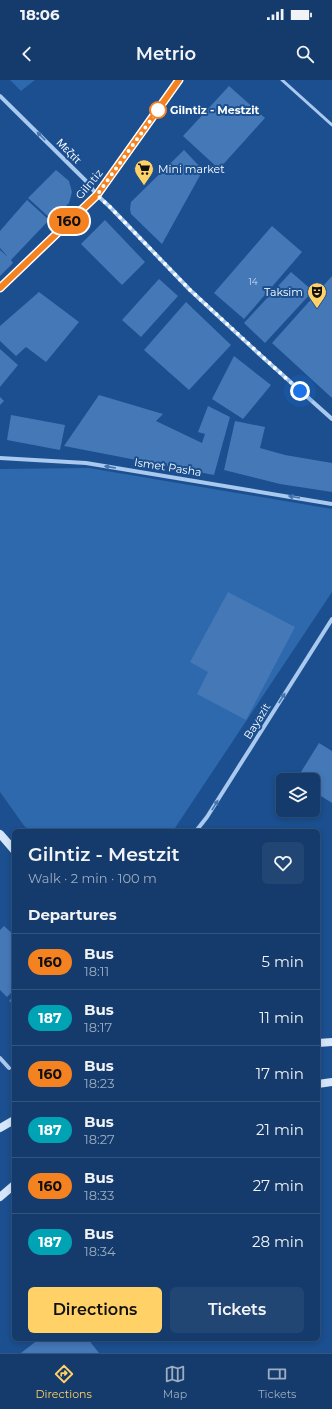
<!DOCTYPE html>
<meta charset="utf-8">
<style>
body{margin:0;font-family:Montserrat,sans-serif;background:#214673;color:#f1f3f6;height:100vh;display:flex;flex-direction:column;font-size:15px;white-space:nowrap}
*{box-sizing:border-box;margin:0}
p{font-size:13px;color:#9dadc1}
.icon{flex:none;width:22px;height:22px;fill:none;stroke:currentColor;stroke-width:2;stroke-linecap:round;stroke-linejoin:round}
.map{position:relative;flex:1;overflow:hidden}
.details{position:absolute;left:12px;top:749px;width:308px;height:512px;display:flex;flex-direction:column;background:#143b6b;border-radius:6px;box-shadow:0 2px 6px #0003,0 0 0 1px #33557e}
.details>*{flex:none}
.badge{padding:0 8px;border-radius:13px;font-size:14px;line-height:26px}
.fabs{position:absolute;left:276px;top:693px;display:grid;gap:8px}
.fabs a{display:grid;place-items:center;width:44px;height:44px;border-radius:6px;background:#143b6b;box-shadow:0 2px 6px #0003,0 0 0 1px #33557e;font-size:20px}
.you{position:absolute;width:20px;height:20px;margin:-10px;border:3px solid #fff;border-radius:50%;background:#1a73e8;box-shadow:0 0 0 6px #1a73e833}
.map>.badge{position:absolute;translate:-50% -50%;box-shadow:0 0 0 2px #fff}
h2{padding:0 16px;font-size:15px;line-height:36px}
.round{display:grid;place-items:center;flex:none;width:42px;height:42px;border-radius:6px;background:#214673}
.overview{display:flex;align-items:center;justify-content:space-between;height:68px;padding:0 16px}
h1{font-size:19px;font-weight:600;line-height:30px}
.action{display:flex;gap:8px;margin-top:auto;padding:8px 16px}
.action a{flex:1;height:46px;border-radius:6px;background:#ffd166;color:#111;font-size:16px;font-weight:600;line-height:46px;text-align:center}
.action a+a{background:#214673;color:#f1f3f6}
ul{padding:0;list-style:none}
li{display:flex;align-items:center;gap:12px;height:56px;padding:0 16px;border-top:1px solid #33557e}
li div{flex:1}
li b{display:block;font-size:15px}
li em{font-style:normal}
li .badge{min-width:44px;font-weight:700;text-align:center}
.status{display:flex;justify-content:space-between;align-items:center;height:28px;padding:0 20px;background:#143b6b;direction:ltr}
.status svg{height:11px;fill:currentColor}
header{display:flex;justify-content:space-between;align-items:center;height:52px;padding:0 16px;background:#143b6b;font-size:18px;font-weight:600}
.dock{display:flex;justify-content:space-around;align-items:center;height:56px;border-top:1px solid #33557e;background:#143b6b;font-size:11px;color:#9dadc1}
.dock a{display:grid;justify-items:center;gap:2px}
.dock .on{color:#ffd166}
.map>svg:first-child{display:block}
</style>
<div class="status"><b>18:06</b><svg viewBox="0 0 49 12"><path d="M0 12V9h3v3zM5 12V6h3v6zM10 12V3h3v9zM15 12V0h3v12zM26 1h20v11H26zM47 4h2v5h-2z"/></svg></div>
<header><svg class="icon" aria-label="back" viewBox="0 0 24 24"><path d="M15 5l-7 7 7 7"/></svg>Metrio<svg class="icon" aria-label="search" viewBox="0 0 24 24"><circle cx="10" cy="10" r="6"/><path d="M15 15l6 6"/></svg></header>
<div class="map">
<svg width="332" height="1273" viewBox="0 0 332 1273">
<rect width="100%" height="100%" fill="#1b4f8f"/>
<!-- green -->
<g fill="#2e69ad">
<path d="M10,0h25l-14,11z"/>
<path d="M89,388l243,41v83l-159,239h-139l-9,-4 -25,-35v-323z"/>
</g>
<!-- building -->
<g fill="#4478b7">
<path d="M229,6l36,32 -46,51 -36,-33z"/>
<path d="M184,70l19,20 -41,74 -31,-30 -1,-5 1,-7z"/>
<path d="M56,90l13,11 3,11 -3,11 -17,17 -24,-22z"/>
<path d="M27,120l22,20 -38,40 2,3 -13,13v-26l8,7 -8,-9v-17z"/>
<path d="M105,140l40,42 -23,23 -41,-41z"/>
<path d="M272,146l30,26 -58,67 -30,-26z"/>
<path d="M291,192l22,19 -48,52 -21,-20z"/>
<path d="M332,196v122l-60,-55z"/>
<path d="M159,199l19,17 -37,41 -19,-17z"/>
<path d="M39,212l40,30 -33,40 -20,-15 -10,9 -16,-15v-15z"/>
<path d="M186,222l45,43 -42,45 -45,-40z"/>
<path d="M0,269l18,16 -18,22z"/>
<path d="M234,276l37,29 -28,34 -31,-20z"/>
<path d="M99,315l64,19 -7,7 46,22 3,-9 -7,-2 10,-26 22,11 -16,58 -150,-29z"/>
<path d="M0,317l4,4 -4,4z"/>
<path d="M11,335l54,10 -5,25 -53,-10z"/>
<path d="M235,341l30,6 -5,21 25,7 47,8v29l-52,-8 -56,-14z"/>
<path d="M228,512l67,35 -49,93 -49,-26 11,-22 -18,-10z"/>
<path d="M319,663l13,8v52l-19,-12v-11h-17z"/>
<path d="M4,846l10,9v55l-7,7 -7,-7v-60z"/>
<path d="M14,915v10l-5,-4z"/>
<path d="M39,1259h49l11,14h-78z"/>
</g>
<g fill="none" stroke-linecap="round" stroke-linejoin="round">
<!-- lane -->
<path stroke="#a9c9ee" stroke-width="3" d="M282,0l50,45"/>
<!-- street -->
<g stroke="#a9c9ee" stroke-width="4">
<path d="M0,16l86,85 11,14 13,12 80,83 68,63 74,66"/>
<path d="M0,208l97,-93"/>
<path d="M0,378l86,5 246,41"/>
<path d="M196,751l11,-14 125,-198"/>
<path d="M0,978l9,10"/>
</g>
<!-- secondary -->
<g stroke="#d6e6fa" stroke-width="8">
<path d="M97,115l82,-115"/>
<path d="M0,754l14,16"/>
<path d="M318,963l14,-1"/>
<path d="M318,1004l14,-2"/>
<path d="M0,1048l14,-8"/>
<path d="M0,1117l14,-12"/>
</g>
</g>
<!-- one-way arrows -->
<defs><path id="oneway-solid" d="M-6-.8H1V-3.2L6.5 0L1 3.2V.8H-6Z"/></defs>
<g fill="#4674ac">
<use href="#oneway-solid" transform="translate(41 56) rotate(-135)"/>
<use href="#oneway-solid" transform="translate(110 387) rotate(-171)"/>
<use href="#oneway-solid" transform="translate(294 417) rotate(-170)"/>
<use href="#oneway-solid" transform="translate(282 618) rotate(-58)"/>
<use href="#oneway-solid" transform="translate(215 725) rotate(-58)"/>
</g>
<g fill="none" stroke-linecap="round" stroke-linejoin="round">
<defs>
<path id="line" d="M0,208l97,-93 82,-115"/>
</defs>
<!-- line casing -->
<use href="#line" stroke="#fff" stroke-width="9"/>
<!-- line -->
<use href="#line" stroke="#f58220" stroke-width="6"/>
<!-- walk -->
<path stroke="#fff" stroke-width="4" stroke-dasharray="0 7.2" d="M158,30l-61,85 13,12 80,83 110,101"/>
</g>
<!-- icons -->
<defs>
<symbol id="supermarket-pin" viewBox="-11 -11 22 30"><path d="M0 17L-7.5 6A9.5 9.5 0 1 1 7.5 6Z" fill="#ffd166" stroke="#1b4f8f"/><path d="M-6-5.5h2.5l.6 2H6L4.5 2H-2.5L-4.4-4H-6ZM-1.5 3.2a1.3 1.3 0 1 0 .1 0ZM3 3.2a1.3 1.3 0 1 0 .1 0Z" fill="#111"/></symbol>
<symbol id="theatre-pin" viewBox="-11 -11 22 30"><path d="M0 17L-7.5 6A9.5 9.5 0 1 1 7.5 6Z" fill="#ffd166" stroke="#1b4f8f"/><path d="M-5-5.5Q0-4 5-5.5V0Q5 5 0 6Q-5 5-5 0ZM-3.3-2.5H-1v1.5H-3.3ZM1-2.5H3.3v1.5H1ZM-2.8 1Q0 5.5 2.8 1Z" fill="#111"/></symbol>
</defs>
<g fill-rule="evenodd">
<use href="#supermarket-pin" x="133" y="78" width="22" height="30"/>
<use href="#theatre-pin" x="306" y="201" width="22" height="30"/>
</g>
<!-- markers -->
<circle fill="#fff" stroke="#f58220" stroke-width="2" cx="158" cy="30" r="8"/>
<g text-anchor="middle" stroke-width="4" stroke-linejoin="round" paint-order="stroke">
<!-- number labels -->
<g font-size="9" fill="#d0dded">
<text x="253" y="205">14</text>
</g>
<!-- stop labels -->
<g font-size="11" font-weight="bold" fill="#fff" stroke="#1b4f8f" text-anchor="start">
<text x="170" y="34">Gilntiz - Mestzit</text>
</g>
<!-- street labels -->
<g font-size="11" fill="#fff" stroke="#1b4f8f">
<text transform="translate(69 71) rotate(45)" y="4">Μεζτίτ</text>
<text transform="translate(89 104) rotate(-50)" y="4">Gilntiz</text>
<text transform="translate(168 387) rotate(9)" y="4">Ismet Pasha</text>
<text transform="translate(257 641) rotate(-58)" y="4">Bayazit</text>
</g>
<!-- poi labels -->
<g font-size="11" fill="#fff" stroke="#1b4f8f" text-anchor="start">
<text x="158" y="93">Mini market</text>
<text x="303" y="216" text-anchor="end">Taksim</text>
</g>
</g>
</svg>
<div class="fabs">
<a><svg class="icon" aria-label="layers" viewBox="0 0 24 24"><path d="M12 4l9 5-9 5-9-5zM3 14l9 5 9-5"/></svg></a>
</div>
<div class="you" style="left:300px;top:311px"></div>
<b class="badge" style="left:69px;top:141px;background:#f58220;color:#111">160</b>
<section class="details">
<div class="overview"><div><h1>Gilntiz - Mestzit</h1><p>Walk · 2 min · 100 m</p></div><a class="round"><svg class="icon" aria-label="heart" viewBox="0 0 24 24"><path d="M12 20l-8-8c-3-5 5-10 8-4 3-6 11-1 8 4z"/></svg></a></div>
<h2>Departures</h2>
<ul>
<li><span class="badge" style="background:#f58220;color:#111">160</span><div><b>Bus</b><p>18:11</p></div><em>5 min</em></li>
<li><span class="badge" style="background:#00a3b4;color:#fff">187</span><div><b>Bus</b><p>18:17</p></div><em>11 min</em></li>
<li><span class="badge" style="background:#f58220;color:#111">160</span><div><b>Bus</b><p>18:23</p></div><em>17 min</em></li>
<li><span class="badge" style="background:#00a3b4;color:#fff">187</span><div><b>Bus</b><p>18:27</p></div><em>21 min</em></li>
<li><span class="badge" style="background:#f58220;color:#111">160</span><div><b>Bus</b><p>18:33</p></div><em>27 min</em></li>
<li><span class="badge" style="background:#00a3b4;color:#fff">187</span><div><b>Bus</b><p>18:34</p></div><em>28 min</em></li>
</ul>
<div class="action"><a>Directions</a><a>Tickets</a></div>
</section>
</div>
<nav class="dock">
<a class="on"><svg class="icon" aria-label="directions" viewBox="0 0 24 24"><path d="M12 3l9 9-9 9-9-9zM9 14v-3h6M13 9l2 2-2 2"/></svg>Directions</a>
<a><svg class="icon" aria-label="map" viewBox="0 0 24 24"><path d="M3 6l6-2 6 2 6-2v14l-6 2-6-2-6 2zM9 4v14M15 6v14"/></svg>Map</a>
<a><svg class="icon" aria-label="tickets" viewBox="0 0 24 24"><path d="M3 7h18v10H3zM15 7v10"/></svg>Tickets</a>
</nav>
